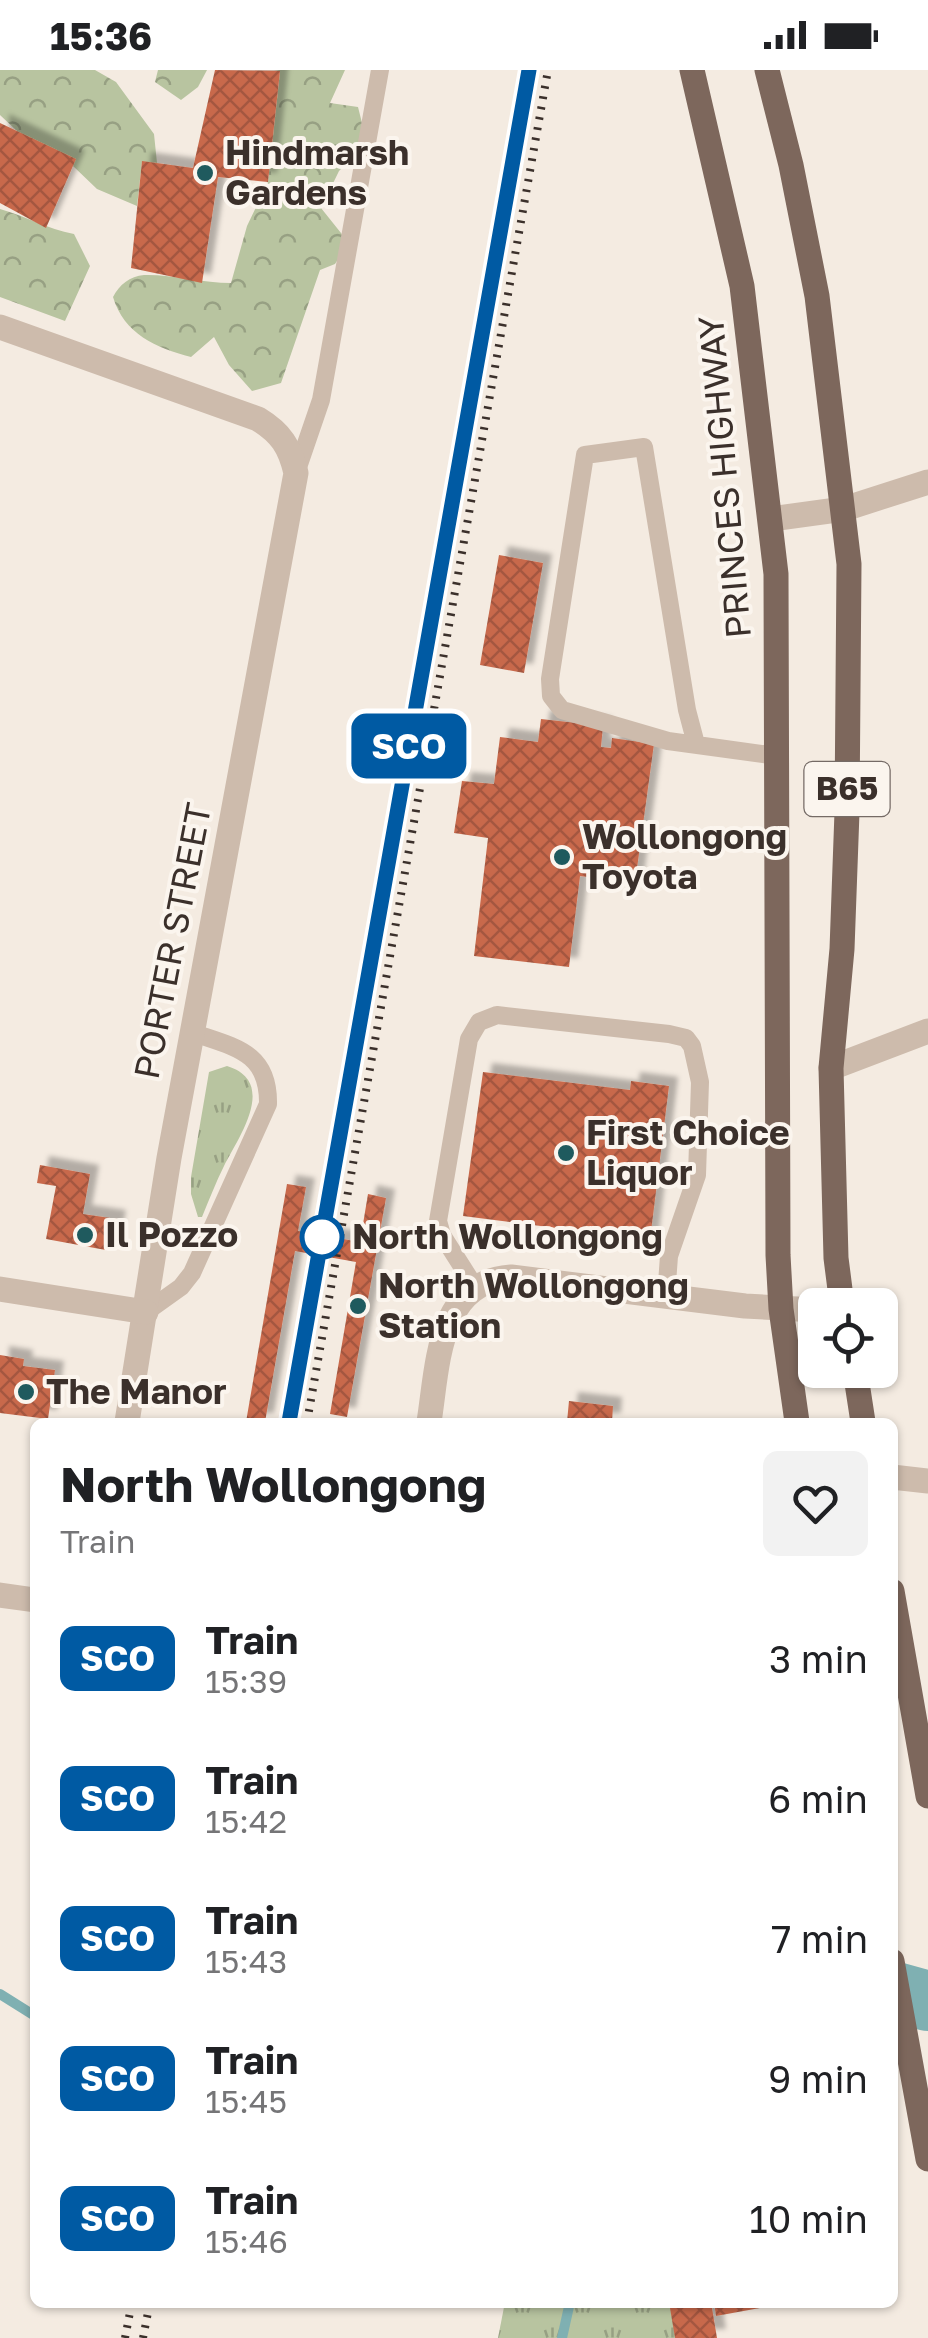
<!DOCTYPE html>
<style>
body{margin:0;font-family:"Golos Text",sans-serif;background:#f2f2f2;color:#202124;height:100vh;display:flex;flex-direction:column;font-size:38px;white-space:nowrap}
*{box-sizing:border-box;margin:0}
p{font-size:32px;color:#757577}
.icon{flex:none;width:55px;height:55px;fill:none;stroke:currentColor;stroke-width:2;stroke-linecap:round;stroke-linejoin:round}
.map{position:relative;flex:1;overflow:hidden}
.side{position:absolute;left:30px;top:1348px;width:868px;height:890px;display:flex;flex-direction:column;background:#fff;border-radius:15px;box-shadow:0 2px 8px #0004}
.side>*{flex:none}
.badge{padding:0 20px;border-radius:15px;font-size:35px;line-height:65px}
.tools{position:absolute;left:798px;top:1218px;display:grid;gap:20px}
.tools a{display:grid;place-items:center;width:100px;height:100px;border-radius:15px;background:#fff;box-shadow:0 2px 8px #0004;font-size:50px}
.map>.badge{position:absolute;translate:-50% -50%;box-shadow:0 0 0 5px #fff}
.round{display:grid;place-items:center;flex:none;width:105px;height:105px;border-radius:15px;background:#f2f2f2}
.overview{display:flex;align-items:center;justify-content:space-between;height:170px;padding:0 30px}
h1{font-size:48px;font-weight:700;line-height:75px}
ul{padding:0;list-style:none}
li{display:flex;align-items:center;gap:30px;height:140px;padding:0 30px}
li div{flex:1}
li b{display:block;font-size:38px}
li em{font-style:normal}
li .badge{min-width:110px;font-weight:700;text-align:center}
.status{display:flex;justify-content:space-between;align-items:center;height:70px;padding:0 50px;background:#fff;direction:ltr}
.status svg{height:28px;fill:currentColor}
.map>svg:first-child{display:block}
</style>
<div class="status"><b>15:36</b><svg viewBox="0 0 49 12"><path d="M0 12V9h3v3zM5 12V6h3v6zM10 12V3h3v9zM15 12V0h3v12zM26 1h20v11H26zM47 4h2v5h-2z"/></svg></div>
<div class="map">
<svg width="928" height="2268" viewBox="0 0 928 2268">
<defs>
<pattern id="grass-tufts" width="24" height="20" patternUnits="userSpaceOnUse" patternTransform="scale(2.5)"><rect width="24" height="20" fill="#b8c4a0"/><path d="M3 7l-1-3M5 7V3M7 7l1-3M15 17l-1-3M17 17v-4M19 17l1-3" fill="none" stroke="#97a083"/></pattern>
<pattern id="forest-crowns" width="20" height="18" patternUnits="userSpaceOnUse" patternTransform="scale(2.5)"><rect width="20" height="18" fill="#b8c4a0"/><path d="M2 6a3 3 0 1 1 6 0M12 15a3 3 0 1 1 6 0" fill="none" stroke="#97a083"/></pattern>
<pattern id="building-cross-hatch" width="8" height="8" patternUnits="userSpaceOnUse" patternTransform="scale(2.5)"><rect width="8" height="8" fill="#c8694b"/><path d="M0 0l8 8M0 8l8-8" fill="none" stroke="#a4573f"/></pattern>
<filter id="shadow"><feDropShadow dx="9" dy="-9" stdDeviation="2.5" flood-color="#0004"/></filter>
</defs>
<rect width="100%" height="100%" fill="#f4ebe1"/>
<!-- grass -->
<g fill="url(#grass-tufts)">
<path d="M227,996c52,16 11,72 -3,100 -8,16 -15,34 -22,51h-4l-7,-23v-17l18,-105z"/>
<path d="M505,2232l165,1 6,35h-178z"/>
</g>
<!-- forest -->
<g fill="url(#forest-crowns)">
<path d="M0,0h95l21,12 38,52 3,29 -15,-1 -5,44 -40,-17 -24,-23 -55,-34 -18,-17z"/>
<path d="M158,0h49l-9,17 -17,13 -26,-18z"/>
<path d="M274,0h71l-15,33 28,4 9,36 -28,28 -18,37 28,35 -14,21 -15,6 -39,113 -29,8 -23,-26 -15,-28 -23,20c-35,-9 -67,-23 -78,-60 6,-12 17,-21 31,-22 25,-1 59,8 87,8l16,-57 21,-44 12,-111z"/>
<path d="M0,139c26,7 47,20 74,25l16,32 -25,55 -65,-24z"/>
</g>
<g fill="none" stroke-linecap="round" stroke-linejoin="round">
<!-- stream -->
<g stroke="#7fb0b2" stroke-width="10">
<path d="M0,1924l35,22"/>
<path d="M562,2268l8,-36"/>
</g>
<!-- river -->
<path stroke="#7fb0b2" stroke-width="60" d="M892,1921l36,10"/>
</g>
<!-- building -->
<g fill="url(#building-cross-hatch)" filter="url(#shadow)">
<path d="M215,0l65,1 -12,111 -50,-5 -16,106 -71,-15 11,-107 51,7z"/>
<path d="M0,53l76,36 -30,69 -46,-25z"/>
<path d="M499,485l44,8 -19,110 -44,-8z"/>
<path d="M541,649l62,7 -2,21 10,1 1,-10 42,6 -19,139 -55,-7 -11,91 -95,-11 14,-118 -34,-5 8,-52 32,3 6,-47 38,5z"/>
<path d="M483,1002l147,18 1,-9 38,5 -19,154 -187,-24z"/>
<path d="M40,1095l50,9 -7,40 34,5 -6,32 -65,-12 10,-53 -19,-3z"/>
<path d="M287,1114l19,3 -8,44 62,11 8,-48 18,4 -39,219 -17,-3 26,-152 -61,-11 -30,171h-19z"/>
<path d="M0,1285l24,4 -1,7 32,4 -7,49 -48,-6z"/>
<path d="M569,1331l44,5 -1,16h-45z"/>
<path d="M669,2232h42l6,36h-42z"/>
<path d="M714,2232h67v2l-65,12z"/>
</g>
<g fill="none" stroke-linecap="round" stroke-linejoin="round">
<!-- lane -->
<g stroke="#cdbbac" stroke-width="18">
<path d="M296,403l25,-73 59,-330"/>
<path d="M696,674l-9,-34 -43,-263 -59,8 -35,224 1,17 11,14 106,31 109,15"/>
<path d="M475,1217l-33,-52 -4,-14 31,-182 10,-17 18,-7 172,19 17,4 6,8 8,36 -3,93 -28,81 -3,41"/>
<path d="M146,1242l35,-25 11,-14 76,-169c1,-53 -35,-57 -77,-72"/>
</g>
<!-- street -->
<g stroke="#cdbbac" stroke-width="25">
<path d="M0,257l258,92c23,14 32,28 38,54l-127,685 -42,264"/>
<path d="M771,449l73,-10 84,-27"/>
<path d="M831,998l97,-37"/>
<path d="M0,1219l146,23"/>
<path d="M429,1352c9,-56 8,-140 82,-145l234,29 70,4"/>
<path d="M892,1407l36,4"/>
<path d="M0,1525l35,5"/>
</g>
<!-- primary -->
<g stroke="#7d675c" stroke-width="25">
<path d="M692,0l50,216 34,288 2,681 3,54 16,113"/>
<path d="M767,0l24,95 26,131 32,268 -2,248 -5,137 -11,119 5,190 6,47"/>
<path d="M855,1300l8,52"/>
<path d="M892,1521l36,205"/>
<path d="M892,1891l36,198"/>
</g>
<!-- rail -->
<g stroke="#3b302b" stroke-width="8" stroke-dasharray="2.5 8" stroke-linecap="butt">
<path d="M289,1352l240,-1352"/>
<path d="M307,1352l241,-1352"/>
<path d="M125,2268l7,-36"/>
<path d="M143,2268l7,-36"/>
</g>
</g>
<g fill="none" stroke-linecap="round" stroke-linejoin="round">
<defs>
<path id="line" d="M289,1352l240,-1352"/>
</defs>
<!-- line casing -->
<use href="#line" stroke="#fff" stroke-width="22"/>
<!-- line -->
<use href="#line" stroke="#005aa3" stroke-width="15"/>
</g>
<!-- markers -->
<g fill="#1f5a5e" stroke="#fbf5ee" stroke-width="4">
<circle cx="205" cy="103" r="10"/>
<circle cx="562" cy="787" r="10"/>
<circle cx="566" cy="1083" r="10"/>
<circle cx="85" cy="1165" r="10"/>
<circle cx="358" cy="1236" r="10"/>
<circle cx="26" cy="1322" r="10"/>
</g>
<circle fill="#fff" stroke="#005aa3" stroke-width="5" cx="322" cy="1167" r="20"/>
<g text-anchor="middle" stroke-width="8" stroke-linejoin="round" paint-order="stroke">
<!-- shield labels -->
<rect fill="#fbf5ee" stroke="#756b66" stroke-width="2.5" x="804.5" y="692" width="85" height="54" rx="8"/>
<g font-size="32" font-weight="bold" fill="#3b302b">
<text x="847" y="730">B65</text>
</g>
<!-- poi labels -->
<g font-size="35" font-weight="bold" fill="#3b302b" stroke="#fbf5ee" text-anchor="start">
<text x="225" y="95">Hindmarsh<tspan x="225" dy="40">Gardens</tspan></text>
<text x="582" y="779">Wollongong<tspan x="582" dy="40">Toyota</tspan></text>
<text x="586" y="1075">First Choice<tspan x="586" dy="40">Liquor</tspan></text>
<text x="105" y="1177">Il Pozzo</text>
<text x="378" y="1228">North Wollongong<tspan x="378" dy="40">Station</tspan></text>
<text x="46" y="1334">The Manor</text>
</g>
<!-- street labels -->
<g font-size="35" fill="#3b302b" stroke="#fbf5ee">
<text transform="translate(725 407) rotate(-95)" y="12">PRINCES HIGHWAY</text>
<text transform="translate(173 871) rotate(-79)" y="12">PORTER STREET</text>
</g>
<!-- stop labels -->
<g font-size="35" font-weight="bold" fill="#3b302b" stroke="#fbf5ee" text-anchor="start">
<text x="352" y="1179">North Wollongong</text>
</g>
</g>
</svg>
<div class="tools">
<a><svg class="icon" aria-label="locate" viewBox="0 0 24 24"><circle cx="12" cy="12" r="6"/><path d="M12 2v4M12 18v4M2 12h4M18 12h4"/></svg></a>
</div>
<b class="badge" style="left:409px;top:676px;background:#005aa3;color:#fff">SCO</b>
<section class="side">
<div class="overview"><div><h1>North Wollongong</h1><p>Train</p></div><a class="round"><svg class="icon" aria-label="heart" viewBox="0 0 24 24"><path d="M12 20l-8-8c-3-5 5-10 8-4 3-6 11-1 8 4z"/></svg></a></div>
<ul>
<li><span class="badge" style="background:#005aa3;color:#fff">SCO</span><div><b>Train</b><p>15:39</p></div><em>3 min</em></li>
<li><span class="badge" style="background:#005aa3;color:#fff">SCO</span><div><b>Train</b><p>15:42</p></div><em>6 min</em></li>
<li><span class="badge" style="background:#005aa3;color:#fff">SCO</span><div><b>Train</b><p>15:43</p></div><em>7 min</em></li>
<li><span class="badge" style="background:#005aa3;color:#fff">SCO</span><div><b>Train</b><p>15:45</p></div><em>9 min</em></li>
<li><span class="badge" style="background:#005aa3;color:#fff">SCO</span><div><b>Train</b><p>15:46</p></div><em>10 min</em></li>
</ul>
</section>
</div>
